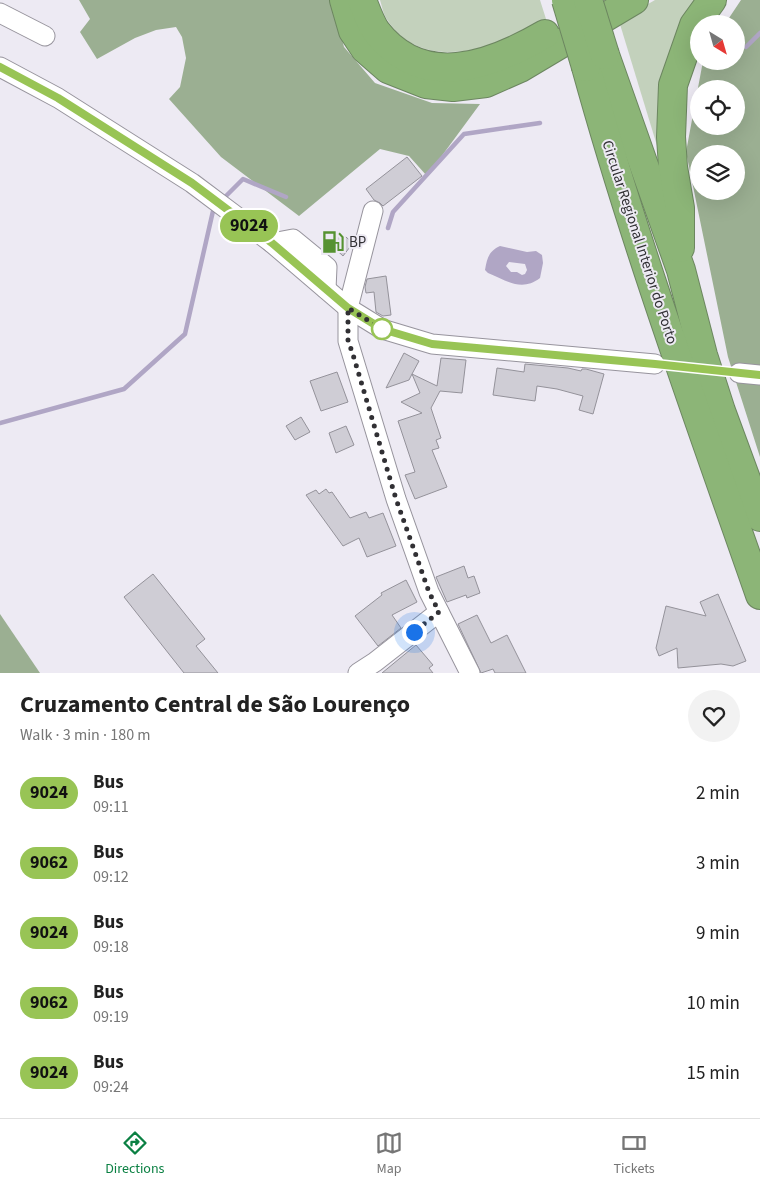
<!DOCTYPE html>
<meta charset="utf-8">
<style>
body{margin:0;font-family:"Source Sans 3",sans-serif;background:#f2f2f2;color:#222;height:100vh;display:flex;flex-direction:column;font-size:19px;white-space:nowrap}
*{box-sizing:border-box;margin:0}
p{font-size:16px;color:#767676}
.icon{flex:none;width:28px;height:28px;fill:none;stroke:currentColor;stroke-width:2;stroke-linecap:round;stroke-linejoin:round}
.map{position:relative;height:673px;overflow:hidden}
.drawer{display:flex;flex-direction:column;background:#fff;flex:1}
.drawer>*{flex:none}
.badge{padding:0 10px;border-radius:16px;font-size:18px;line-height:32px}
.needle{width:32px;rotate:143deg}
.buttons{position:absolute;left:690px;top:15px;display:grid;gap:10px}
.buttons a{display:grid;place-items:center;width:55px;height:55px;border-radius:50%;background:#fff;box-shadow:0 5px 20px #0002;font-size:25px}
.you{position:absolute;width:25px;height:25px;margin:-12px;border:4px solid #fff;border-radius:50%;background:#1a73e8;box-shadow:0 0 0 8px #1a73e833}
.map>.badge{position:absolute;translate:-50% -50%;box-shadow:0 0 0 2px #fff}
.round{display:grid;place-items:center;flex:none;width:52px;height:52px;border-radius:26px;background:#f2f2f2}
.headline{display:flex;align-items:center;justify-content:space-between;height:85px;padding:0 20px}
h1{font-size:24px;font-weight:700;line-height:38px}
ul{padding:0;list-style:none}
li{display:flex;align-items:center;gap:15px;height:70px;padding:0 20px}
li div{flex:1}
li b{display:block;font-size:19px}
li em{font-style:normal}
li .badge{min-width:55px;font-weight:700;text-align:center}
.tab-bar{display:flex;justify-content:space-around;align-items:center;height:70px;border-top:1px solid #e0e0e0;background:#fff;font-size:14px;color:#767676}
.tab-bar a{display:grid;justify-items:center;gap:2px}
.tab-bar .on{color:#0b8043}
.map>svg:first-child{display:block}
</style>
<div class="map">
<svg width="760" height="673" viewBox="0 0 760 673">
<rect width="100%" height="100%" fill="#edeaf3"/>
<!-- green -->
<g fill="#c3d1bc">
<path d="M380,0h160l6,19c-47,28 -123,58 -160,-1 -3,-5 -4,-12 -6,-18z"/>
<path d="M655,0h45l-31,185 -50,-164z"/>
</g>
<!-- forest -->
<g fill="#9baf92" fill-rule="evenodd">
<path d="M79,0h253l12,47 31,36 57,20 48,1 -53,72 -18,-20 -29,-7 -81,67 -78,-59 -52,-58 11,-12 6,-29 -4,-21 -6,-10 -20,3 -21,8 -38,21 -17,-27 10,-13z"/>
<path d="M741,0h19v457l-32,-100 -42,-205 17,-91h33v-37h-11zM699,89h37v37h-37zM699,154h37v37h-37z"/>
<path d="M0,614l40,59h-40z"/>
</g>
<!-- water -->
<path fill="#b0a6c5" fill-rule="evenodd" d="M500,246l27,6 9,-1 6,4 1,8 -3,15c-18,14 -33,3 -52,-5l-3,-3c2,-12 4,-19 15,-24zM509,262l16,2 2,6 -2,4 -3,1 -5,-3h-6l-5,-6z"/>
<g fill="none" stroke-linecap="round" stroke-linejoin="round">
<!-- stream -->
<g stroke="#b0a6c5" stroke-width="4.5">
<path d="M746,47l14,-14"/>
<path d="M226,196l17,-17 43,18"/>
<path d="M388,228l5,-16 71,-78 76,-11"/>
<path d="M0,423l124,-34 61,-55 28,-123"/>
</g>
</g>
<!-- building -->
<g fill="#cfcdd5" stroke="#94929a">
<path d="M407,157l15,19 -39,30 -3,-3 -6,-3 -8,-11z"/>
<path d="M340,232l13,11 -10,13 -13,-12z"/>
<path d="M386,276l5,39 -8,1 -7,-4 -2,-20 -8,1 -1,-6 2,-8z"/>
<path d="M404,353l15,8 -7,13 25,12 4,-28 25,2 -4,33 -22,-2 -9,17 10,30 -5,2 3,8 -7,2 15,37 -32,12 -10,-24 10,-3 -17,-51 24,-8 -21,-11 19,-9 -8,-19 -3,6 -23,8z"/>
<path d="M525,364l43,4 13,3 1,-2h4l18,5 -11,40 -14,-4 4,-14 -26,-7 -20,-3 -2,15 -42,-6 4,-27 27,4z"/>
<path d="M337,372l11,30 -27,9 -11,-30z"/>
<path d="M301,417l9,15 -15,8 -9,-14z"/>
<path d="M346,426l8,19 -18,8 -7,-20z"/>
<path d="M326,489l3,4 3,-1 18,26 16,-6 3,6 14,-5 13,33 -29,11 -8,-19 -16,8 -37,-51 10,-5 3,4z"/>
<path d="M464,566l4,12 6,-2 6,17 -13,5 -1,-3 -19,7 -11,-25z"/>
<path d="M153,574l52,65 -9,7 22,27h-34l-60,-76z"/>
<path d="M406,580l11,22 -25,13 9,13 -23,18 -23,-30 27,-21 -1,-2z"/>
<path d="M718,594l28,67 -13,5 -12,-2 -43,4 -1,-20 -18,8 -3,-8 10,-42 40,10 -6,-14z"/>
<path d="M477,615l14,28 16,-8 19,38h-31l-2,-4 -12,4 -23,-49z"/>
<path d="M416,645l17,20 -4,3 4,5h-51z"/>
</g>
<g fill="none" stroke-linecap="round" stroke-linejoin="round">
<defs>
<g id="minor">
<path d="M0,13l45,23"/>
<path d="M0,67l58,31 134,85 80,60 76,65 34,21 50,15 223,20"/>
<path d="M373,211l-25,97v33l48,158 33,93 41,81"/>
<path d="M272,243l21,-4 34,28 -1,22"/>
<path d="M739,373l21,2"/>
<path d="M358,673l17,-11 64,-50"/>
</g>
<g id="highway">
<path d="M344,0l9,31 12,18 23,20 38,15 27,3 33,-4 34,-15 114,-68"/>
<path d="M362,0c4,10 8,22 14,31 46,60 114,35 169,3"/>
<path d="M605,55l76,215 22,85 18,56 39,106"/>
<path d="M586,67c49,178 113,353 174,528"/>
<path d="M680,248v-40l-7,-41 -2,-30 2,-52 21,-60 18,-25"/>
</g>
</defs>
<!-- minor casing -->
<use href="#minor" stroke="#97949d" stroke-width="21"/>
<!-- highway casing -->
<use href="#highway" stroke="#6c8660" stroke-width="30"/>
<!-- minor -->
<use href="#minor" stroke="#fff" stroke-width="19"/>
<!-- highway -->
<use href="#highway" stroke="#8cb577" stroke-width="28"/>
<defs>
<g id="highway-bridge">
<path d="M566,0l20,67"/>
<path d="M588,0l17,55"/>
</g>
</defs>
<!-- highway-bridge casing -->
<use href="#highway-bridge" stroke="#6c8660" stroke-width="30" stroke-linecap="butt"/>
<!-- highway-bridge -->
<use href="#highway-bridge" stroke="#8cb577" stroke-width="28"/>
</g>
<g fill="none" stroke-linecap="round" stroke-linejoin="round">
<defs>
<path id="line" d="M0,67l58,31 134,85 80,60 76,65 34,21 50,15 223,20 105,11"/>
</defs>
<!-- line casing -->
<use href="#line" stroke="#fff" stroke-width="11"/>
<!-- line -->
<use href="#line" stroke="#98c455" stroke-width="8"/>
<!-- walk -->
<path stroke="#313034" stroke-width="5" stroke-dasharray="0 9" d="M382,329l-34,-21v32l6,18 42,141 33,93 10,20 -25,20"/>
</g>
<!-- icons -->
<defs>
<symbol id="fuel-bare" viewBox="-9 -9 18 18"><path d="M-5.5-6h7V0h2V4h1.3V-2.5L3-4.5l.8-.8L6-3V5H2.5V1h-1V6h-7ZM-4.2-4.7v3.2H.2V-4.7Z" fill="#569231" stroke="#edeaf3" stroke-width="2.5" paint-order="stroke"/></symbol>
</defs>
<g fill-rule="evenodd">
<use href="#fuel-bare" x="317" y="226" width="32" height="32"/>
</g>
<!-- markers -->
<circle fill="#fff" stroke="#98c455" stroke-width="2.5" cx="382" cy="329" r="10"/>
<g text-anchor="middle" stroke-width="4" stroke-linejoin="round" paint-order="stroke">
<!-- poi labels -->
<g font-size="15" fill="#313034" stroke="#edeaf3" text-anchor="start">
<text x="349" y="247">BP</text>
</g>
<!-- street labels -->
<g font-size="15" fill="#313034" stroke="#edeaf3">
<text transform="translate(640 242) rotate(72)" y="5">Circular Regional Interior do Porto</text>
</g>
</g>
</svg>
<div class="buttons">
<a><svg class="needle" viewBox="-14 -14 28 28"><path d="M0-13l5 13h-10z" fill="#e53935"/><path d="M0 13l5-13h-10z" fill="#767676"/></svg></a>
<a><svg class="icon" aria-label="locate" viewBox="0 0 24 24"><circle cx="12" cy="12" r="6"/><path d="M12 2v4M12 18v4M2 12h4M18 12h4"/></svg></a>
<a><svg class="icon" aria-label="layers" viewBox="0 0 24 24"><path d="M12 4l9 5-9 5-9-5zM3 14l9 5 9-5"/></svg></a>
</div>
<div class="you" style="left:414px;top:632px"></div>
<b class="badge" style="left:249px;top:226px;background:#98c455;color:#111">9024</b>
</div>
<section class="drawer">
<div class="headline"><div><h1>Cruzamento Central de São Lourenço</h1><p>Walk · 3 min · 180 m</p></div><a class="round"><svg class="icon" aria-label="heart" viewBox="0 0 24 24"><path d="M12 20l-8-8c-3-5 5-10 8-4 3-6 11-1 8 4z"/></svg></a></div>
<ul>
<li><span class="badge" style="background:#98c455;color:#111">9024</span><div><b>Bus</b><p>09:11</p></div><em>2 min</em></li>
<li><span class="badge" style="background:#98c455;color:#111">9062</span><div><b>Bus</b><p>09:12</p></div><em>3 min</em></li>
<li><span class="badge" style="background:#98c455;color:#111">9024</span><div><b>Bus</b><p>09:18</p></div><em>9 min</em></li>
<li><span class="badge" style="background:#98c455;color:#111">9062</span><div><b>Bus</b><p>09:19</p></div><em>10 min</em></li>
<li><span class="badge" style="background:#98c455;color:#111">9024</span><div><b>Bus</b><p>09:24</p></div><em>15 min</em></li>
</ul>
</section>
<nav class="tab-bar">
<a class="on"><svg class="icon" aria-label="directions" viewBox="0 0 24 24"><path d="M12 3l9 9-9 9-9-9zM9 14v-3h6M13 9l2 2-2 2"/></svg>Directions</a>
<a><svg class="icon" aria-label="map" viewBox="0 0 24 24"><path d="M3 6l6-2 6 2 6-2v14l-6 2-6-2-6 2zM9 4v14M15 6v14"/></svg>Map</a>
<a><svg class="icon" aria-label="tickets" viewBox="0 0 24 24"><path d="M3 7h18v10H3zM15 7v10"/></svg>Tickets</a>
</nav>
